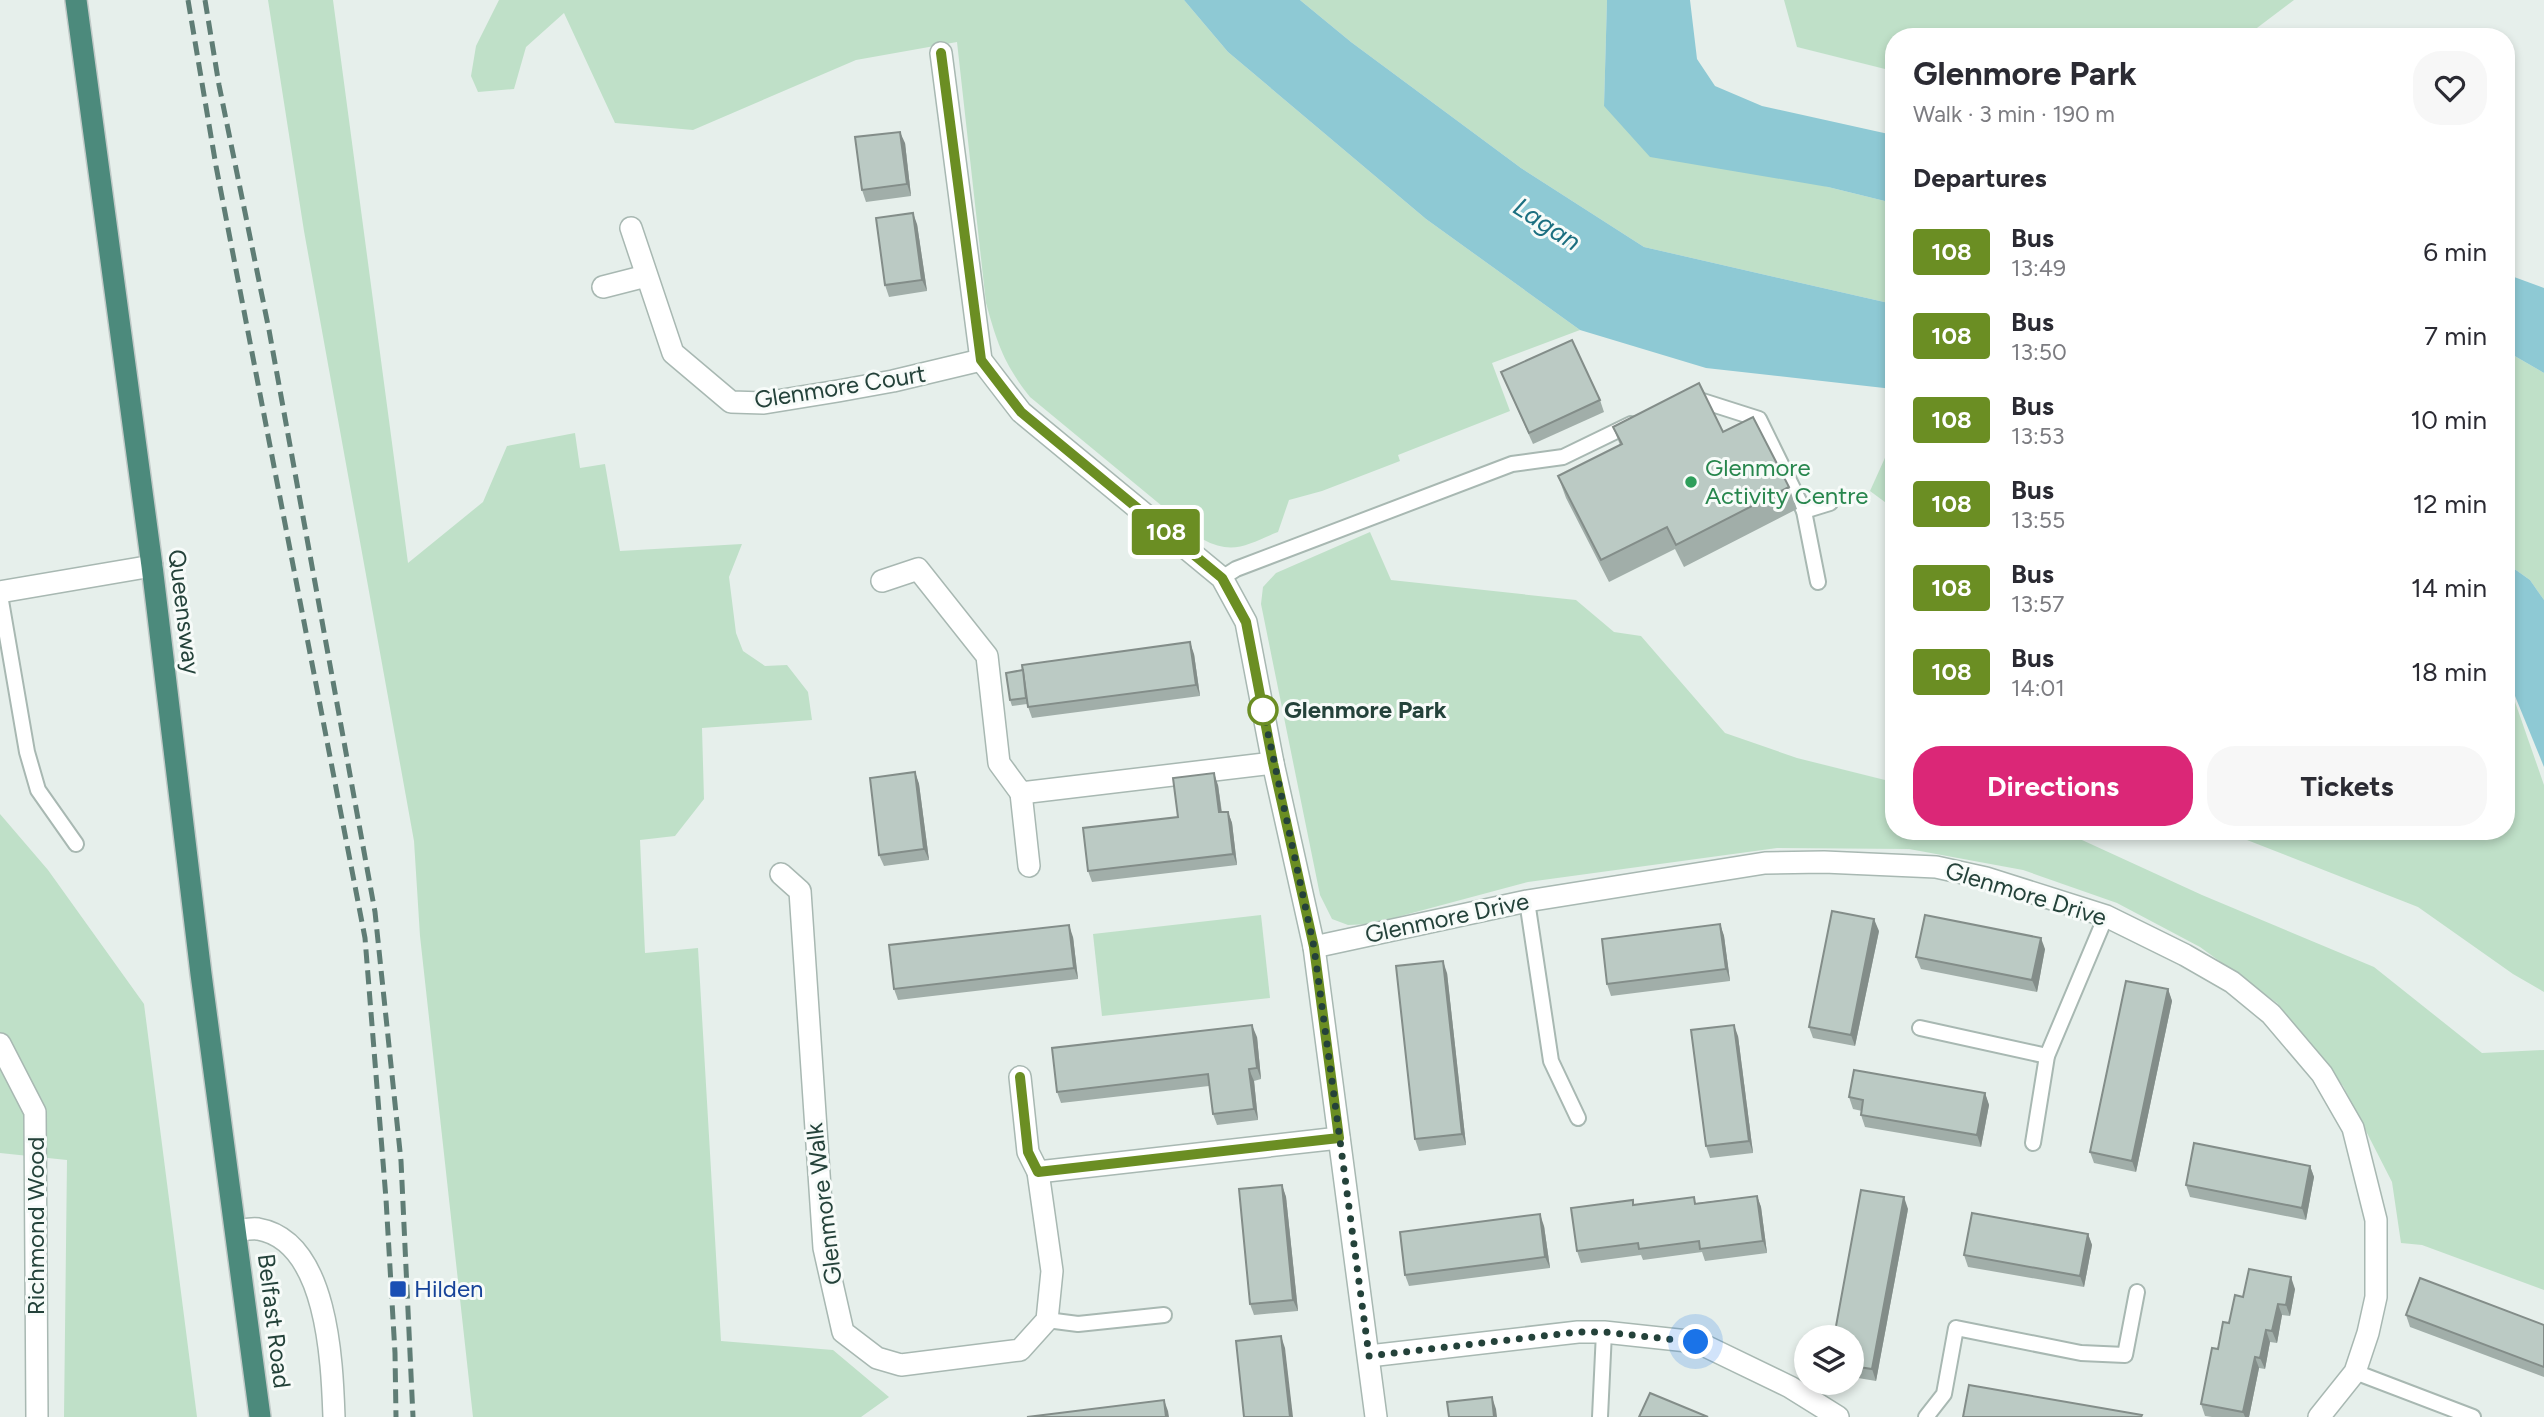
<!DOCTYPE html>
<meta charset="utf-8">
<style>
body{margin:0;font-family:Figtree,sans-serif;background:#f7f7f7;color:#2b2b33;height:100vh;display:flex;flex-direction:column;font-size:26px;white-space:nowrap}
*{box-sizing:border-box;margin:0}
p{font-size:23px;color:#7c7c81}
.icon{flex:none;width:38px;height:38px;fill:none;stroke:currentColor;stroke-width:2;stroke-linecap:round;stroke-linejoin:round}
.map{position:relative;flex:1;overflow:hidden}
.panel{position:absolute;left:1885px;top:28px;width:630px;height:812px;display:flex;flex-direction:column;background:#fff;border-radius:28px;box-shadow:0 4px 10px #0003}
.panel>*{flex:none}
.badge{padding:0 14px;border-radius:5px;font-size:24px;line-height:46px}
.buttons{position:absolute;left:1794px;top:1325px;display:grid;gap:14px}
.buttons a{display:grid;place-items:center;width:70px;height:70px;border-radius:50%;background:#fff;box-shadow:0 4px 10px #0003;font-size:35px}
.you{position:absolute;width:35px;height:35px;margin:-18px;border:5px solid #fff;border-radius:50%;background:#1a73e8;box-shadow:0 0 0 10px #1a73e833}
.map>.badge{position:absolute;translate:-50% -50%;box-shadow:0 0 0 4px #fff}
h2{padding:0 28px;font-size:26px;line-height:63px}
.round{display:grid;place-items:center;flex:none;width:74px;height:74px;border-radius:28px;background:#f7f7f7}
.overview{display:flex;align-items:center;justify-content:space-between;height:119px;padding:0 28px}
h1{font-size:33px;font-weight:700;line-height:52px}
.button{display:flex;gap:14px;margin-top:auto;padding:14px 28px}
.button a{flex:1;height:80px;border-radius:28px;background:#db2777;color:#fff;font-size:28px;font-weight:700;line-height:80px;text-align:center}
.button a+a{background:#f7f7f7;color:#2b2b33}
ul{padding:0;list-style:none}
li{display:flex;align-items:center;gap:21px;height:84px;padding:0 28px}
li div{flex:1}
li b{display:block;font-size:26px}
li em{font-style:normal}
li .badge{min-width:77px;font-weight:700;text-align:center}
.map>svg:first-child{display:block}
</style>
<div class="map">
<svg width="2544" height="1417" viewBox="0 0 2544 1417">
<rect width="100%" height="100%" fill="#e6efeb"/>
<!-- green -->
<g fill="#bfe0c8">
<path d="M268,0h65l75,563 75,-61 24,-56 68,-13 5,35 25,-4 15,87 122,-7 -13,33 7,56 7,18 22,15 22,-1 21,27 4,28 -110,8 2,71 -29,37 -35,4 5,113 53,-5 23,393 112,9 56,47 -28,20h-388l-53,-481 -6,-95 -110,-610z"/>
<path d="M499,0h685l44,52 198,167 154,111 -88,33 18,48 -112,44 2,6 -78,30 -33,9 -11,32c-31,12 -44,24 -76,7l-172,-142c-26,-33 -33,-54 -44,-94l-29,-261 -101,18 -163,70 -78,-7 -51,-110 -38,34 -12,42 -36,3 -7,-16 5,-30z"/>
<path d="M1300,0h307l-3,106 224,81 65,16v101l-249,-57 -123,-79 -170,-126z"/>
<path d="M1784,0h510l-49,37h-351l-1,34 -96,-24z"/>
<path d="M2506,351l38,22v227l-14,-20 -24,-17z"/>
<path d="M1893,440v68l-23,-17z"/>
<path d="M1370,532l21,48 185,20 38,32 27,4 84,97 72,25 96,24 1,49h159l29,9 120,55 172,72 108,86 62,-3v240l-122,-45 -21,-2 -9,-61 -49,-96 -66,-83 -77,-56 -83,-44 -94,-33 -114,-21 -132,-1 -249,34 -157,42 -23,1 -16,-6 -12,-24 -59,-291 2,-17 13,-14z"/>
<path d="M2506,676l38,109v207l-31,-18 -95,-67 -194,-76h282z"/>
<path d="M0,814l48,56 96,134 53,413h-133l3,-257 -67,-7z"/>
<path d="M1261,915l9,83 -168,18 -9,-82z"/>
</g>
<!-- water -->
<g fill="#8ec9d4">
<path d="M1184,0h116l51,42 170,126 123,79 249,57v85l-187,-21 -126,-38 -154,-111 -198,-167z"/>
<path d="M1607,0h83l7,59 18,27 47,20 131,29v68l-65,-16 -178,-30 -46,-51z"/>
<path d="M2506,274l38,14v85l-38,-22z"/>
<path d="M2506,563l24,17 14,20v167l-38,-93z"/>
</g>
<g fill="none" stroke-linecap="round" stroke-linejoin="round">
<defs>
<g id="service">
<path d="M1690,397l69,22 45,92 14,71"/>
<path d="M1804,511l26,-8"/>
<path d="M1222,578l14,-9 276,-105 51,-7 68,-33"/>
<path d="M0,595l27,157 11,38 38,54"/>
<path d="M1527,901l24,160 27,57"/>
<path d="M1920,1028l127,28"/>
<path d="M2033,1143l14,-87 59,-140"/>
<path d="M1047,1320l31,4 86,-9"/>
<path d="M2355,1372l118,45"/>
<path d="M1600,1417l4,-85"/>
<path d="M1926,1417l18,-23 12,-66 125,25 44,2 12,-63"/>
</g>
<g id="minor">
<path d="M941,53l40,307 40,52 201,166 24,44 27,141 41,184 62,470"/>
<path d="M631,228l42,125 58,49 33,1 74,-12 55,-10 88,-21"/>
<path d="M603,287l43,-11"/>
<path d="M882,581l36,-12 69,87 12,107 22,30 252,-30"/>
<path d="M0,592l152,-26"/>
<path d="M1021,793l8,73"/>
<path d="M781,874l19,17 24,357 19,84 34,26 24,7 119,-15 27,-30 5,-49 -14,-99 -10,-20 -8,-75"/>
<path d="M1314,947l213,-46 238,-38 59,-1 112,5 50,11 120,38 79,39 47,27 39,32 51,60 31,54 23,92v77l-8,36 -13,39 -36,45"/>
<path d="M0,1044l35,68 2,305"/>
<path d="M1038,1172l301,-34"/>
<path d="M236,1231c7,-1 15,-3 22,-2 70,12 74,133 76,188"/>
<path d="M1369,1356l209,-24h26l93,10 93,45 48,30"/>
</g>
<path id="trunk" d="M76,0l76,566 49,408 59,443"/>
</defs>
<!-- service casing -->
<use href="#service" stroke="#a8b8b2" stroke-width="18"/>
<!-- minor casing -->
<use href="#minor" stroke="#a8b8b2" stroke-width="24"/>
<!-- trunk casing -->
<use href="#trunk" stroke="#c2cac8" stroke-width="24"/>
<!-- service -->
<use href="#service" stroke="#fff" stroke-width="14"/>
<!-- minor -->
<use href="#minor" stroke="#fff" stroke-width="21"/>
<!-- trunk -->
<use href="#trunk" stroke="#4c8a7c" stroke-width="21"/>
<!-- rail -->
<g stroke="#5f7d75" stroke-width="5" stroke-dasharray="14 7" stroke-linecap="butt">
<path d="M188,0l28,166 149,772 21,261 9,154 1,64"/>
<path d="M205,0l14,85 50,245 106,582 26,249 12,256"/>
</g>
</g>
<!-- wall -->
<g fill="#a1aea9">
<path d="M905,143l6,53 -45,6 -4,-12z"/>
<path d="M917,224l10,67 -38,6 -4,-12z"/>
<path d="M1501,372l99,28 4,12 -71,32z"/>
<path d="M1613,427l110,5 66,55 8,22 -113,58 -9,-18 -66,33 -43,-84 -8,-22 62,-31z"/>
<path d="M1194,654l6,42 -168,22 -5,-14 -15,2 -2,-6z"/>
<path d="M915,772l4,12 10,76 -45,6 -5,-11z"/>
<path d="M1218,785l4,27h6l4,11 5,42 -145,17 -4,-11 90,-54z"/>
<path d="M1720,924l4,12 6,45 -119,15 -4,-12z"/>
<path d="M1879,931l-24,115 -42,-8 -4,-11z"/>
<path d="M1073,937l5,42 -180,21 -4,-11z"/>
<path d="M2045,949l-8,43 -116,-23 -5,-12z"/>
<path d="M1447,973l19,172 -47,6 -4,-12z"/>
<path d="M2168,989l4,12 -36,171 -42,-9 -4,-11z"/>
<path d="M1738,1036l15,117 -43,5 -4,-12z"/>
<path d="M1257,1037l4,42 -7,2 4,39 -41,5 -4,-11 -4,-28 -148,17 -4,-11z"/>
<path d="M1985,1093l4,12 -8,42 -116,-20 -4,-12 1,-4 -9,-2 -4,-12z"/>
<path d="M2310,1166l4,11 -8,43 -116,-23 -4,-12z"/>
<path d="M1282,1185l4,12 12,114 -44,4 -4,-11z"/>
<path d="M1757,1196l4,11 6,46 -62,8 -3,-9 -59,8 -2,-5 -60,8 -4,-12 57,-46 62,-2z"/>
<path d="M1908,1209l-32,172 -24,-4v-40z"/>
<path d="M1544,1226l6,42 -141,18 -4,-11z"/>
<path d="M2088,1234l4,11 -8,42 -116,-20 -4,-12z"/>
<path d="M2295,1289l-5,27 -8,-1 -5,28 -7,-1 -5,27 -6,-1 -10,49h-37l-7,-1 -4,-12 17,-55 11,-26 14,-26z"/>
<path d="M2406,1315l138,10v52l-134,-50z"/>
</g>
<!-- shaded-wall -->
<g fill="#838d89">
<path d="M900,132l5,11 6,53 -4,-12z"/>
<path d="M913,213l4,11 10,67 -5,-11z"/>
<path d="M1190,642l4,12 6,42 -4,-11z"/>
<path d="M915,772l4,12 10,76 -5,-11z"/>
<path d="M1214,773l4,12 5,39 -4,-12z"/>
<path d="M1228,812l4,11 5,42 -4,-11z"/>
<path d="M1874,919l5,12 -24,115 -4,-11z"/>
<path d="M1720,924l4,12 6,45 -4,-12z"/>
<path d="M1069,925l4,12 5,42 -4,-11z"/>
<path d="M2041,938l4,11 -8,43 -5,-12z"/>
<path d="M1443,961l4,12 19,172 -4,-11z"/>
<path d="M2168,989l4,12 -36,171 -4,-11z"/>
<path d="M1252,1025l5,12 4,42 -4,-11z"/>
<path d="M1734,1025l4,11 15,117 -4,-12z"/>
<path d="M1249,1069l5,12 4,39 -4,-11z"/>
<path d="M1985,1093l4,12 -8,42 -4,-12z"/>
<path d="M2310,1166l4,11 -8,43 -4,-12z"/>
<path d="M1282,1185l4,12 12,114 -5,-11z"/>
<path d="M1757,1196l4,11 6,46 -4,-12z"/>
<path d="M1904,1197l4,12 -32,172 -4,-12z"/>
<path d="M1540,1214l4,12 6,42 -5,-11z"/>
<path d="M2088,1234l4,11 -8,42 -4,-11z"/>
<path d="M2291,1277l4,12 -5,27 -4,-11z"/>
<path d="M2278,1304l4,11 -5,28 -5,-12z"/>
<path d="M2266,1330l4,12 -5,27 -5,-11z"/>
<path d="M1281,1336l4,12 8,69h-3z"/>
<path d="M2255,1357l4,11 -10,49h-4l-2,-5z"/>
<path d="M1492,1397l4,12 1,8h-3z"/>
<path d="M1164,1400l4,11 1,6h-3z"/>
</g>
<!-- building -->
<g fill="#bbcac4" stroke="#838d89" stroke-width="2">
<path d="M900,132l7,52 -45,6 -7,-53z"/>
<path d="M913,213l9,67 -37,5 -9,-67z"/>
<path d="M1572,340l28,60 -71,33 -28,-61z"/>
<path d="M1699,383l24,49 30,-15 36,70 -113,58 -9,-18 -66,33 -43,-84 64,-32 -9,-17z"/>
<path d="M1190,642l6,43 -168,22 -6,-42z"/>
<path d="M1023,670l3,28 -16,2 -4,-27z"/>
<path d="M915,772l9,77 -45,6 -9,-77z"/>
<path d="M1214,773l5,39h9l5,42 -145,17 -5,-43 95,-11 -5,-39z"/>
<path d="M1832,911l42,8 -23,116 -42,-8z"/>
<path d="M1925,915l116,23 -9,42 -116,-23z"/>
<path d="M1720,924l6,45 -119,15 -5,-45z"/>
<path d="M1069,925l5,43 -180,21 -5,-44z"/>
<path d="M1443,961l19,173 -47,5 -19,-173z"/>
<path d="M2126,981l42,8 -36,172 -42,-9z"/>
<path d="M1252,1025l5,43 -8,1 5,40 -41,5 -5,-40 -151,18 -5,-44z"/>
<path d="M1734,1025l15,116 -43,5 -15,-116z"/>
<path d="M1854,1070l131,23 -8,42 -116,-20 2,-15 -14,-3z"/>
<path d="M2194,1143l116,23 -8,42 -116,-23z"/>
<path d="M1282,1185l11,115 -43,4 -11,-115z"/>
<path d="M1861,1190l43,7 -32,172 -20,-3v-29h-18z"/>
<path d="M1757,1196l6,45 -63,8 -1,-8 -60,8 -1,-6 -61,8 -6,-43 62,-8v5l61,-8 1,7z"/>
<path d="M1972,1213l116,21 -8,42 -116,-21z"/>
<path d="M1540,1214l5,43 -140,18 -5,-43z"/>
<path d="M2249,1269l42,8 -5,28 -8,-1 -6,27 -6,-1 -6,28 -5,-1 -12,55 -42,-8 11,-56 6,1 5,-27 6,1 6,-28 8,2z"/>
<path d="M2420,1278l124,47v42l-138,-52z"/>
<path d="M1281,1336l9,81h-46l-8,-76z"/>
<path d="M1969,1385l173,30 -1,2h-178z"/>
<path d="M1650,1393l58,24h-69z"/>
<path d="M1492,1397l2,20h-45l-2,-15z"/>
<path d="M1164,1400l2,17h-139z"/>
</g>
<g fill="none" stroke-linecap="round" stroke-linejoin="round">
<defs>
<path id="line" d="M941,53l40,307 40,52 201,166 24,44 27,141 41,184 25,191 -301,34 -10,-20 -8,-75"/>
</defs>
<!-- line casing -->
<use href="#line" stroke="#fff" stroke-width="16"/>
<!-- line -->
<use href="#line" stroke="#6b8e23" stroke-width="10"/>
<!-- walk -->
<path stroke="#24423a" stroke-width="7" stroke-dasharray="0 12.6" d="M1263,710l51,237 55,409 209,-24h26l92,10"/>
</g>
<!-- markers -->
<circle fill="#2e9e5b" stroke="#f7fbf9" stroke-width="2.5" cx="1691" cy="482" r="7"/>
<circle fill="#fff" stroke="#6b8e23" stroke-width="3.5" cx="1263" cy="710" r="14"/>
<rect fill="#1a4fb4" stroke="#f7fbf9" stroke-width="2.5" x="389" y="1280" width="18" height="18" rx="3.5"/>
<g text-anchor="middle" stroke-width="6" stroke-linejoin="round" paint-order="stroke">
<!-- street labels -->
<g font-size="24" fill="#24423a" stroke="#f7fbf9">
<text transform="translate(840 387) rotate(-9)" y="8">Glenmore Court</text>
<text transform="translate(184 612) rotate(83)" y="8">Queensway</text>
<text transform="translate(2026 894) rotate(17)" y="8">Glenmore Drive</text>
<text transform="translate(1447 918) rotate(-12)" y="8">Glenmore Drive</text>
<text transform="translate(824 1204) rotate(-97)" y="8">Glenmore Walk</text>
<text transform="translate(36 1226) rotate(-90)" y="8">Richmond Wood</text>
<text transform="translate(274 1321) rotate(83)" y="8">Belfast Road</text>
</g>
<!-- leisure labels -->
<g font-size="24" fill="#27864d" stroke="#f7fbf9" text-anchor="start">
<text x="1705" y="476">Glenmore<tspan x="1705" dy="28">Activity Centre</tspan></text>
</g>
<!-- stop labels -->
<g font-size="24" font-weight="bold" fill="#24423a" stroke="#f7fbf9" text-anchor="start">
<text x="1284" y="718">Glenmore Park</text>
</g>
<!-- transit labels -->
<g font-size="24" fill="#164399" stroke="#f7fbf9" text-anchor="start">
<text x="414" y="1297">Hilden</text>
</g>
<!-- water labels -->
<g font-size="26" font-style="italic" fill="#1c6f80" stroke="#f7fbf9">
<text transform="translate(1547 224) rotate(33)" y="9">Lagan</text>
</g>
</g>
</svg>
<div class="buttons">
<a><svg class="icon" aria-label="layers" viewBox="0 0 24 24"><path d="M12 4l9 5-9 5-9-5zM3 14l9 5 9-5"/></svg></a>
</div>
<div class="you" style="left:1696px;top:1342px"></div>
<b class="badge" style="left:1166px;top:532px;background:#6b8e23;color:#fff">108</b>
<section class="panel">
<div class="overview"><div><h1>Glenmore Park</h1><p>Walk · 3 min · 190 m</p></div><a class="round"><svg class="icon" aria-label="heart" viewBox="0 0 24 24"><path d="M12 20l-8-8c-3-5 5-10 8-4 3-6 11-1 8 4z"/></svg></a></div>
<h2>Departures</h2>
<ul>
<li><span class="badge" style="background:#6b8e23;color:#fff">108</span><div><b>Bus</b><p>13:49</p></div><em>6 min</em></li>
<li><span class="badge" style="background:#6b8e23;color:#fff">108</span><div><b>Bus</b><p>13:50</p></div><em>7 min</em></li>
<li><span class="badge" style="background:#6b8e23;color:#fff">108</span><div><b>Bus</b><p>13:53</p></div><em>10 min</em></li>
<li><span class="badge" style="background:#6b8e23;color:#fff">108</span><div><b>Bus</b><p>13:55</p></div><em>12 min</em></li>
<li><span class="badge" style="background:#6b8e23;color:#fff">108</span><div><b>Bus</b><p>13:57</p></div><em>14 min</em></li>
<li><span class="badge" style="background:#6b8e23;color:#fff">108</span><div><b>Bus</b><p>14:01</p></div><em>18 min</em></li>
</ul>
<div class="button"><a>Directions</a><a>Tickets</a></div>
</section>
</div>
